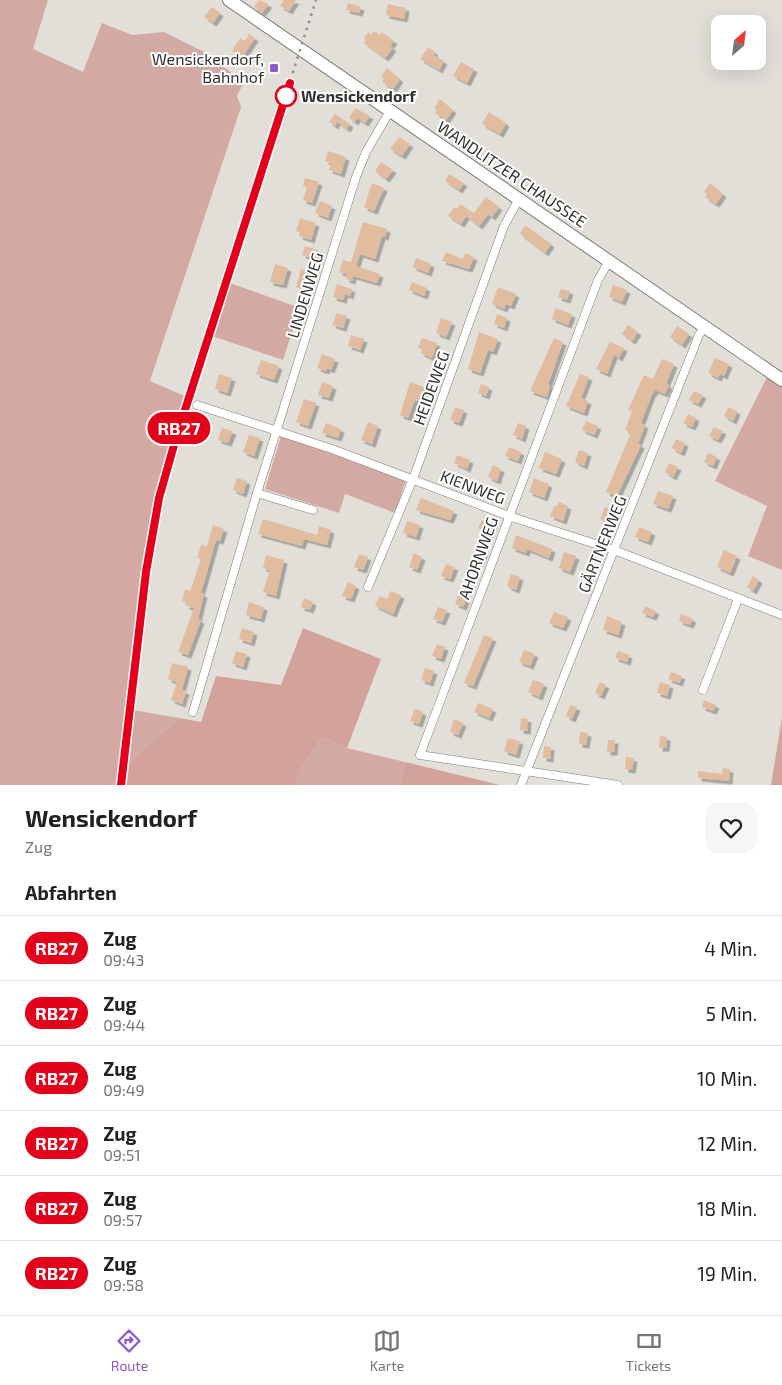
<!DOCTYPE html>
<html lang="de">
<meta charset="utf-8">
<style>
body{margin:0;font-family:"Exo 2",sans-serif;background:#f6f6f6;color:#202124;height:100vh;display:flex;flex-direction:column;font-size:19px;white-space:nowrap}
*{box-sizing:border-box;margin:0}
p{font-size:16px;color:#757577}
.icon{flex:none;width:28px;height:28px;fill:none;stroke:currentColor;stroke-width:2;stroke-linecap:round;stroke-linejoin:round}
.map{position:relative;height:785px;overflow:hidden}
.sheet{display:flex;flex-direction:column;background:#fff;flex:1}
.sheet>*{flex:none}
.badge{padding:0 10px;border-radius:16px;font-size:18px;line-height:32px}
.needle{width:32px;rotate:28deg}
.buttons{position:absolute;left:711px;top:15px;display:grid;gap:10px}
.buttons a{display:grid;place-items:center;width:55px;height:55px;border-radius:10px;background:#fff;box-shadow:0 5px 20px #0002;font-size:25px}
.map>.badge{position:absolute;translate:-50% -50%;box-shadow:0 0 0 2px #fff}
h2{padding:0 25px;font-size:19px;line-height:45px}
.round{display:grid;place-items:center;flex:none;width:52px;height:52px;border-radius:15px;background:#f6f6f6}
.overview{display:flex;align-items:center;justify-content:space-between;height:85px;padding:0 25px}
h1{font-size:24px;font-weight:700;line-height:38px}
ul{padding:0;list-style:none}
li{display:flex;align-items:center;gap:15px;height:65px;padding:0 25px;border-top:1px solid #e0e0e0}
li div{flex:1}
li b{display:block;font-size:19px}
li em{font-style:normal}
li .badge{min-width:55px;font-weight:700;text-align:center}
.tabs{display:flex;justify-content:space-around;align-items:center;height:70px;border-top:1px solid #e0e0e0;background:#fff;font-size:14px;color:#757577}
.tabs a{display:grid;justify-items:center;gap:2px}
.tabs .current{color:#8c59d1}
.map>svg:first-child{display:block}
</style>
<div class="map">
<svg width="782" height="785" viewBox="0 0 782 785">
<defs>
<filter id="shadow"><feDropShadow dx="3.5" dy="3.5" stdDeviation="0" flood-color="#0004"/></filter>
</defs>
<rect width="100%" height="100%" fill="#e2dfd9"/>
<!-- green -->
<g fill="#d3aaa3">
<path d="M0,0h48l-15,49 50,23 19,-49 30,12 32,-3 38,19 42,31 -7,14 4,11 -91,274 37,16 -26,88 -11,52 -31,248h-119z"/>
<path d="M230,283l70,25 -17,52 -71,-24z"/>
<path d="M768,375l14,10v185l-34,-14 19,-50 -52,-25z"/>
<path d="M281,436l125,44 -11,33 -50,-19 -6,19 -74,-24z"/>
<path d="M133,710l46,8 -49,43 -4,24h-2z"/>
<path d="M322,737l25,11 58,14 -6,23h-103l6,-17z"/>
</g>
<!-- forest -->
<g fill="#d3a39b">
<path d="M303,628l78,31 -34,89 -25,-11 -20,31 -6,17h-170l4,-24 49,-43 22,4 15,-46 65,9z"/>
<path d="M782,718v67h-11z"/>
<path d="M405,762l95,23h-101z"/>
</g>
<!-- building -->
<g fill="#e2bc9f" filter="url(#shadow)">
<path d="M259,0l10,4 -7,9 -8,-6z"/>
<path d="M284,0h12l-7,11 -9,-5z"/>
<path d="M348,3l13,4 -2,6 -13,-3z"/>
<path d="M388,4l18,4 -2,11 -18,-4z"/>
<path d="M212,7l8,6 -7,10 -9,-6z"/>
<path d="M374,31l6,4 2,-3 12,9 -4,5 3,2 -8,10 -21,-15 2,-3 -2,-2 4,-6 3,3z"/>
<path d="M249,34l6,4 -13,20 -10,-7 8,-13 5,3z"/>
<path d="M428,47l7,5 -2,3 11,6 -5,9 -19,-11z"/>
<path d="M461,62l13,7 -7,14 -14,-7z"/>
<path d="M387,68l13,11 -7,10 -11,-7 2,-4 -3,-1z"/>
<path d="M440,99l13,11 -7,10 -11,-7 2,-3 -3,-2z"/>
<path d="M355,108l15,8 -5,7 -8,-5 -2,4 -6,-4z"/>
<path d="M489,112l17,11 -6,11 -18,-10z"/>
<path d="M335,114l15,10 -3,5 -10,-7 -2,4 -6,-4z"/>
<path d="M399,137l11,7 -8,12 -12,-7z"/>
<path d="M328,151l18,6 -5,17 -12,-4 2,-7 -6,-2z"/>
<path d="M381,162l12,8 -7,9 -11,-8z"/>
<path d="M449,174l15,9 -5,7 -14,-9z"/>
<path d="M305,178l14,4 -7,21 -9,-3 4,-13 -4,-1z"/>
<path d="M372,183l12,5 -10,23 -10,-4z"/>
<path d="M710,183l13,11 -7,10 -11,-7 2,-3 -3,-2z"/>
<path d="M486,197l13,10 -7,10 -4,-3 -9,12 -13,-10 -5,8 -13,-8 6,-9 3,2 3,-5 14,9z"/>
<path d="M320,201l12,5 -4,12 -13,-5z"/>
<path d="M300,218l16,5 -5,17 -12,-4 1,-4 -4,-1z"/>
<path d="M363,222l24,7 -2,8 -3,-1 -7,23 -15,-5 -4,12 24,8 -3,9 -24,-7 -1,5 -6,-2 1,-5 -8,-2 4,-12 8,2z"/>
<path d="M525,225l26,19 -6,9 -25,-19z"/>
<path d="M305,246l13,4 -2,9 -14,-4z"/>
<path d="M446,252l17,7 2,-6 9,4 -5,12 -27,-8z"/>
<path d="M416,258l15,6 -3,9 -15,-6z"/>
<path d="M275,264l13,4 -5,17 -13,-3z"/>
<path d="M301,269l12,3 -5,18 -12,-3z"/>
<path d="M412,282l15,6 -3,8 -15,-6z"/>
<path d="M337,284l15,5 -2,7 -5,-2 -2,6 -10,-3z"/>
<path d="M613,285l14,5 -5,12 -13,-5z"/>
<path d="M498,287l18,7 -5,12 -5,-2 -2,5 -12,-5z"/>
<path d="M561,289l9,2 -3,9 -9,-3z"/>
<path d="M555,308l17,6 -4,11 -16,-6z"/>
<path d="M337,313l10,3 -4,12 -11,-3z"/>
<path d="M497,314l10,4 -3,10 -10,-4z"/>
<path d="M441,318l11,4 -6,15 -10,-4z"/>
<path d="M628,325l10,7 -6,9 -10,-7z"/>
<path d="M677,326l12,8 -7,11 -12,-8z"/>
<path d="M479,332l19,7 -5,13 -5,-2 -8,23 -12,-4z"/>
<path d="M351,335l13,4 -4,11 -12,-4z"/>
<path d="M422,338l15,5 -5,15 -11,-5 1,-4 -4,-1z"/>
<path d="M554,338l9,4 -15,43 2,1 -3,11 -17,-6z"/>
<path d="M610,342l14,6 -5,10 -5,-3 -7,19 -11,-5z"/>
<path d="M322,354l13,5 -4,11 -4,-2 -1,3 -9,-3z"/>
<path d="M715,358l14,6 -5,12 -4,-2 -2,4 -10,-5z"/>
<path d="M662,359l12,5 -8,20 3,1 -4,9 -10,-4 -3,4 -11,29 4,2 -7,19 3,1 -24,51 -11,-4 25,-59 -6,-3 7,-19 -4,-1 16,-35 9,4z"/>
<path d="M261,360l18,6 -5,14 -18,-6z"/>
<path d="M219,374l13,4 -5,15 -12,-4z"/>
<path d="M580,374l9,3 -8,21 7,3 -4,12 -18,-7z"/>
<path d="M322,382l11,4 -4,12 -11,-3z"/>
<path d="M410,382l14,5 -5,14 -4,-1 -7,18 -8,-3z"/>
<path d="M481,384l8,3 -3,9 -8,-3z"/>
<path d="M694,391l9,4 -5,9 -9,-4z"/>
<path d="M304,399l12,4 -8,23 -12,-4z"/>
<path d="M455,407l9,3 -5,13 -9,-3z"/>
<path d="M728,407l9,4 -4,10 -9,-5z"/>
<path d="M688,414l8,4 -4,9 -9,-4z"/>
<path d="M196,421l11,3 -5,13 -10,-4z"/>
<path d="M586,421l12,5 -4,9 -12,-5z"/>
<path d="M368,422l10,4 -6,18 -11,-4z"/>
<path d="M326,423l15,6 -3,9 -16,-5z"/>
<path d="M518,423l8,3 -4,13 -9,-4z"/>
<path d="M714,427l9,4 -5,9 -9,-4z"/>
<path d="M222,428l11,3 -5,12 -10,-3z"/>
<path d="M249,435l11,3 -6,18 -11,-4z"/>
<path d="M676,439l9,4 -4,10 -9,-5z"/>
<path d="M509,447l12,5 -3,9 -13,-5z"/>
<path d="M579,450l9,3 -4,13 -9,-4z"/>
<path d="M545,452l17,7 -6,15 -17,-6z"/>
<path d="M708,453l9,4 -4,9 -9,-4z"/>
<path d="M457,455l13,5 -3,9 -13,-6z"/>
<path d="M669,463l9,4 -5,10 -8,-5z"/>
<path d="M493,465l8,4 -4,12 -9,-4z"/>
<path d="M237,478l10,3 -4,13 -10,-4z"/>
<path d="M534,478l15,6 -5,14 -15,-6z"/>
<path d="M658,491l15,5 -5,13 -15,-5z"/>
<path d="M421,498l33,13 -4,9 -34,-10z"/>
<path d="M559,502l9,4 -5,15 -13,-5 5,-11 2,1z"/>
<path d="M605,507l11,5 -5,12 -11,-5z"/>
<path d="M263,519l54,16 2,-9 12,4 -4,15 -23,-6 -2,7 -44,-12z"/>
<path d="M482,520l12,5 -4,9 -12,-6z"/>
<path d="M407,521l13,4 -4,12 -13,-4z"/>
<path d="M213,525l11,4 -4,12 -4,-1 -15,53 3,1 -6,25 3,1 -13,35 -10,-3 16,-44 -8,-2 1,-4 -5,-1 3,-12 5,2 11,-32 -4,-1 4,-13 6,1z"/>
<path d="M639,527l13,5 -4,10 -13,-5z"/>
<path d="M516,535l36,14 -3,9 -22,-9 -1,4 -14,-5z"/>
<path d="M476,548l9,3 -5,12 -9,-3z"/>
<path d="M724,550l13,6 -7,17 -13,-6z"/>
<path d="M564,552l12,4 -6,16 -11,-4z"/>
<path d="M414,553l8,4 -5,13 -8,-3z"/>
<path d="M359,554l9,3 -5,13 -9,-3z"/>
<path d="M266,555l18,5 -8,36 -13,-4 7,-22 -7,-2z"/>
<path d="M446,564l9,3 -5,12 -9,-3z"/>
<path d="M511,574l9,3 -4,13 -9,-4z"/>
<path d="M753,576l6,4 -6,11 -6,-4z"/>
<path d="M348,582l8,4 -5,13 -9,-3z"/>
<path d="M390,591l11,4 -8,19 -18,-8 4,-10 9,3z"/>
<path d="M459,592l9,3 -5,12 -8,-3z"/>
<path d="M304,598l9,4 -3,8 -9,-3z"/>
<path d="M249,602l15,5 -3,12 -15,-4z"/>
<path d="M645,606l11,5 -3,6 -11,-4z"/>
<path d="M438,607l9,3 -5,12 -9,-3z"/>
<path d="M554,612l14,5 -5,11 -14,-5z"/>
<path d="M681,614l12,5 -3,6 -11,-4z"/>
<path d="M607,616l15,6 -4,13 -15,-5z"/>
<path d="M242,628l12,4 -3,11 -12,-4z"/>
<path d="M484,635l9,3 -20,48 -9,-3z"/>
<path d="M437,644l8,3 -4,12 -9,-3z"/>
<path d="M524,650l11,4 -5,12 -11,-4z"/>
<path d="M236,651l11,3 -4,13 -11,-4z"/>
<path d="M618,651l11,4 -2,7 -12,-4z"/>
<path d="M172,663l16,4 -6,23 4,1 -4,13 -11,-4 6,-18 -9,-3z"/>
<path d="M425,668l9,3 -4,12 -9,-3z"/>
<path d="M671,672l11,4 -3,7 -11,-4z"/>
<path d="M533,680l11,4 -5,13 -11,-5z"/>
<path d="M600,682l6,3 -5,11 -6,-3z"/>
<path d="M660,682l10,3 -3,11 -10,-3z"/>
<path d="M704,700l12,5 -3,6 -11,-4z"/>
<path d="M478,703l15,6 -4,9 -15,-6z"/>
<path d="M570,705l7,2 -5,12 -6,-3z"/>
<path d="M415,709l8,3 -4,12 -9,-3z"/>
<path d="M521,718l7,1 -1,12 -7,-1z"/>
<path d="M454,719l9,4 -5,12 -8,-3z"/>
<path d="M580,732l8,1 -2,12 -7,-1z"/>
<path d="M660,736l7,1 -1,11h-7z"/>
<path d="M508,738l12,3 -4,14 -12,-4z"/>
<path d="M608,740h7l-1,12h-7z"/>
<path d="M544,746l7,1 -1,12 -7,-1z"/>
<path d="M626,757l8,1 -2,12 -7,-1z"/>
<path d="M723,768l7,1 -1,12 -31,-3v-7l24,3z"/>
</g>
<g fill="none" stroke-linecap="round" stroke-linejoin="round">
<defs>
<g id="street">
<path d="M609,261l-11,19 -178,475 198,30"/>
<path d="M197,405l135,44 177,67 105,34 168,65"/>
<path d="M257,493l56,17"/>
<path d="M368,587l45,-108 91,-253 15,-27"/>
<path d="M703,690l35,-91"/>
<path d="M193,712l64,-219 99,-316 10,-25 24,-41"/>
<path d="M521,785l178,-450 6,-9"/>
</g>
<path id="primary" d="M229,0l553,380"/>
</defs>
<!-- street casing -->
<use href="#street" stroke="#7d7b76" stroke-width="9"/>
<!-- primary casing -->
<use href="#primary" stroke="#7d7b76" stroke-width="14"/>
<!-- street -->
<use href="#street" stroke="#fff" stroke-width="8"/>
<!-- primary -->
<use href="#primary" stroke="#fff" stroke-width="12"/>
<!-- rail -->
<path stroke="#92908c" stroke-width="2.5" stroke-dasharray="2.5 5" stroke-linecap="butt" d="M121,785c14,-117 21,-234 55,-347l140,-438"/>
</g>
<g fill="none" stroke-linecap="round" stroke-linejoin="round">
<defs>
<path id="line" d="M121,785l25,-213 13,-74 17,-60 114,-355"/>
</defs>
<!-- line casing -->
<use href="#line" stroke="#fff" stroke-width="11"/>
<!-- line -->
<use href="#line" stroke="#e2001a" stroke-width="8"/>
</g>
<!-- markers -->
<rect fill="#8c59d1" stroke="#fff" stroke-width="2" x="269" y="63" width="10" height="10" rx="2.5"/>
<circle fill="#fff" stroke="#e2001a" stroke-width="2.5" cx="286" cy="96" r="10"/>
<g text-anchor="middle" stroke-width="4" stroke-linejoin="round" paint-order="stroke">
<!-- poi labels -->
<g font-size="16" fill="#32312f" stroke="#fff" text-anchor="end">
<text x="264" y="65">Wensickendorf,<tspan x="264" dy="18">Bahnhof</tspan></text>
</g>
<!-- stop labels -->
<g font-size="16" font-weight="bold" fill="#32312f" stroke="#fff" text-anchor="start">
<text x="301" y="102">Wensickendorf</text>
</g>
<!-- street labels -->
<g font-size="16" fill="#32312f" stroke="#fff">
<text transform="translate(512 174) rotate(34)" y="6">WANDLITZER CHAUSSEE</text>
<text transform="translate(305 295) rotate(-73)" y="6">LINDENWEG</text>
<text transform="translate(431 388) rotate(-70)" y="6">HEIDEWEG</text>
<text transform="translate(473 487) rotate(21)" y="6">KIENWEG</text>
<text transform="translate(602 544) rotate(-68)" y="6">GÄRTNERWEG</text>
<text transform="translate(478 558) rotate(-70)" y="6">AHORNWEG</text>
</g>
</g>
</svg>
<div class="buttons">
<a><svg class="needle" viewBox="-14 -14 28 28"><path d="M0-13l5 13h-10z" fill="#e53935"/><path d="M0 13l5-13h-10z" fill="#757577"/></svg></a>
</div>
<b class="badge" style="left:179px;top:428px;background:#e2001a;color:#fff">RB27</b>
</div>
<section class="sheet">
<div class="overview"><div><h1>Wensickendorf</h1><p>Zug</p></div><a class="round"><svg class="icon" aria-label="heart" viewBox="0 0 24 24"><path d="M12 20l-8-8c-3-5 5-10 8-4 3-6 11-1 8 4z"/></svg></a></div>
<h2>Abfahrten</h2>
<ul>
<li><span class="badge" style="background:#e2001a;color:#fff">RB27</span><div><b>Zug</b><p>09:43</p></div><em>4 Min.</em></li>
<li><span class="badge" style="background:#e2001a;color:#fff">RB27</span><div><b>Zug</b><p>09:44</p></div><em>5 Min.</em></li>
<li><span class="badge" style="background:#e2001a;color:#fff">RB27</span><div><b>Zug</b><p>09:49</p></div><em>10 Min.</em></li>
<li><span class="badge" style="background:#e2001a;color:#fff">RB27</span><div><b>Zug</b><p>09:51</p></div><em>12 Min.</em></li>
<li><span class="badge" style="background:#e2001a;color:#fff">RB27</span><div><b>Zug</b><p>09:57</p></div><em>18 Min.</em></li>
<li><span class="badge" style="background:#e2001a;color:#fff">RB27</span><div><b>Zug</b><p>09:58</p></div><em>19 Min.</em></li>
</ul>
</section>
<nav class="tabs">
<a class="current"><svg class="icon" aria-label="directions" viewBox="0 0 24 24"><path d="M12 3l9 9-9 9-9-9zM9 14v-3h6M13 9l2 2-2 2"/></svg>Route</a>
<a><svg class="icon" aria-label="map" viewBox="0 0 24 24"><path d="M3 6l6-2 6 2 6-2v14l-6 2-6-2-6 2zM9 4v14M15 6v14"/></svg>Karte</a>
<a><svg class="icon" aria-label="tickets" viewBox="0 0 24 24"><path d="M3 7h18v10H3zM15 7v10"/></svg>Tickets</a>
</nav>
